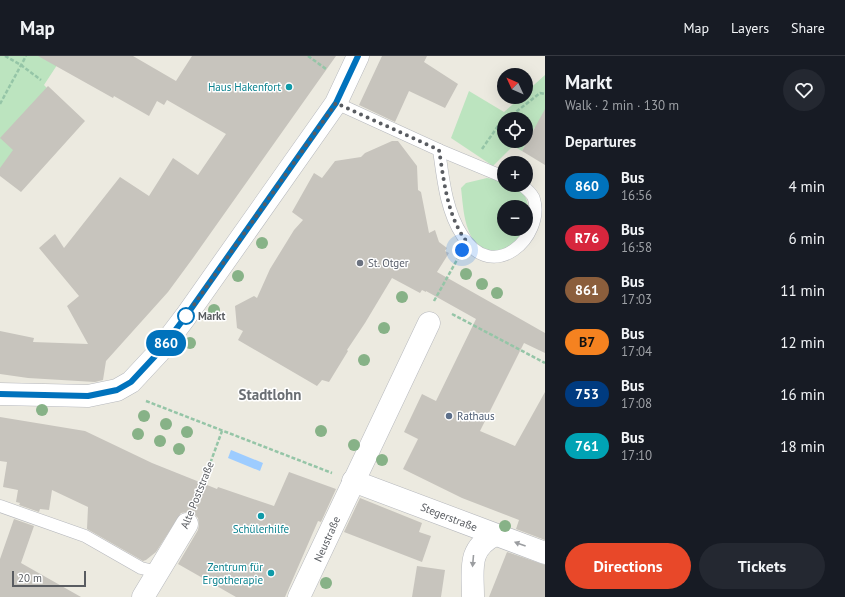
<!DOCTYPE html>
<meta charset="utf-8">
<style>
body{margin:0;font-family:"PT Sans",sans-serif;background:#242831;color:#f1f3f6;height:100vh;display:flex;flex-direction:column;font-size:15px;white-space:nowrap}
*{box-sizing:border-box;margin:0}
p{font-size:13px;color:#9ea1a6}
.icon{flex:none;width:22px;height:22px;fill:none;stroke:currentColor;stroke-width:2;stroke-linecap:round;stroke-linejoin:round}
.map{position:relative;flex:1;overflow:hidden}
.drawer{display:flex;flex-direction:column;background:#171b24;width:300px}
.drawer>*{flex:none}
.badge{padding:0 8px;border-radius:13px;font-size:14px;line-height:26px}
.needle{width:26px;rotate:314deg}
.controls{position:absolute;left:497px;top:12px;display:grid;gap:8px}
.controls a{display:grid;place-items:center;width:36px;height:36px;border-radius:50%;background:#171b24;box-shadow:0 4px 16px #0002;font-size:20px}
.scale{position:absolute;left:12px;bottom:10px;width:74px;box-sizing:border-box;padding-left:4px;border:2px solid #595c61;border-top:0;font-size:11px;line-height:14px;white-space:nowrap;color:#595c61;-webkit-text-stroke:3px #fff;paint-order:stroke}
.you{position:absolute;width:20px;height:20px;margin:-10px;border:3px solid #fff;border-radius:50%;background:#1a73e8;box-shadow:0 0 0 6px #1a73e833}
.map>.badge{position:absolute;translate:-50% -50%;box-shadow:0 0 0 2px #fff}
h2{padding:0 20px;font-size:15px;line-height:36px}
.round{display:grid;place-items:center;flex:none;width:42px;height:42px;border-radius:21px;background:#242831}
.summary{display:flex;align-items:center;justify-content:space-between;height:68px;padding:0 20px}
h1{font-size:19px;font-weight:800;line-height:30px}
.cta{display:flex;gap:8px;margin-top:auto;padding:8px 20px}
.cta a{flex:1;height:46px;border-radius:24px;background:#e84829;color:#fff;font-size:16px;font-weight:800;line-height:46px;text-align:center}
.cta a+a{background:#242831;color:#f1f3f6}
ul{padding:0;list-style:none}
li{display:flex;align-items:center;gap:12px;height:52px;padding:0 20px}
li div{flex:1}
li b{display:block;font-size:15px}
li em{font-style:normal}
li .badge{min-width:44px;font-weight:700;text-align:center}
header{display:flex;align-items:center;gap:24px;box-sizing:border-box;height:56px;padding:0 20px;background:#171b24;border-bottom:1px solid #363941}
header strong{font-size:19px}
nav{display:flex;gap:22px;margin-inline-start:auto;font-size:14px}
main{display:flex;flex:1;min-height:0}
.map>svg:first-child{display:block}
</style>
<header>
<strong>Map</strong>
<nav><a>Map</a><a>Layers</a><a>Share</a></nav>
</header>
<main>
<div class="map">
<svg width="545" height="541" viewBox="0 0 545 541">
<rect width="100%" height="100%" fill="#eceae0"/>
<!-- green -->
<g fill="#bce4bf" fill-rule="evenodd">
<path d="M0,0h63l-19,29 3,3 -8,84 -39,-4z"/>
<path d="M545,19v58l-10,-6 -13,24 -9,-5 -20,20 -42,-28 18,-47 35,21 17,-15h5v-5zM504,63h22v22h-22z"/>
<path d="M487,122l17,3v4c41,0 27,71 -16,70 -24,-17 -24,-41 -27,-67l5,-5zM504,151h22v22h-22z"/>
</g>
<!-- water -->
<path fill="#9dccff" d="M231,394l32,13 -3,8 -32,-13z"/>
<!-- building -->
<g fill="#c7c4bd">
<path d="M38,0h95l43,25 16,-25h144l-143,202 -25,34 -62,69 -3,19 -8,2 -67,-4 -28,-4v-43l34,7 -1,4 55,2 -21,-38 12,-10 -40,-48 16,-14 9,14 56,-71 29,19 24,-38 25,17 28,-41 -59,-34 -3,5 -7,-4 -8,15 -35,-20 -1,2z"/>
<path d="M382,0h45l-3,6 34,22 -13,24 -36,-17 -14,31 -36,-17z"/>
<path d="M48,30l37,35 -64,71 -21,-16v-8l13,-18 -13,-12z"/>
<path d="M545,53v56l-23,-14z"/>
<path d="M392,85h6l19,25 1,24 3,2 8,41 6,-3 4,12 8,6 -2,3 4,2 -12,19 108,61v20l-21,-10 -44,88 35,15 30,-54v148l-29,-11 3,-9 -57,-22 -59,-29 15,-30 -14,-7 18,-38 14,7 40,-82 -50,-28v1l-4,-2 -2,3 -28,-15 -27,45 -18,27 1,1 -19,31 -7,-2 -5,6 -79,-46 5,-9 -6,-3 -2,-22 19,-10 3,2 13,-29 24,-39 9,-10 -11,-8 22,-39 8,5 13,-17 26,-4 4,-4z"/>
<path d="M0,361l85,14 67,32 65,26 1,-2 56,19 15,-34 47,17 -15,33 -3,-1 -33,76h-49l-58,-33 20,-34 1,-5 -1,-7 -5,-5 -6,-1 -6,1 -25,39 -10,8 -3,1 -56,-32 1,-22 -36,-17 -3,20 -9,-1 -1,3 -20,-7 1,-2 -4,-1 2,-12 -15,-3 4,-25 -7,-1z"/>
<path d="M360,442l62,25 -3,9 12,4 -9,26 -78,-30z"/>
<path d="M14,463l20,7 -13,37 60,34h-81v-38z"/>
<path d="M507,496l38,13v32h-56z"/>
<path d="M417,510l28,4 -4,27h-29z"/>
</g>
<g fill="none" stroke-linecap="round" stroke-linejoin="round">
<defs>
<g id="lane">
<path d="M336,47l103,47 65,27"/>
<path d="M439,94c4,28 7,61 23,85 31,51 83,1 72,-36 -1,-5 -8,-10 -12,-14"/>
<path d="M0,450l85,30 56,32 17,4"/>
</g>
<g id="street">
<path d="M0,338l88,2 29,-6 14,-8 27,-29 28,-37 150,-213 22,-47"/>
<path d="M353,425l192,72"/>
<path d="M143,541l44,-73"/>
<path d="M299,541l130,-274"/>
<path d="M473,541c0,-28 -6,-48 22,-62"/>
</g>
</defs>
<!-- lane casing -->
<use href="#lane" stroke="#b6b8bd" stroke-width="13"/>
<!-- street casing -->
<use href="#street" stroke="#b6b8bd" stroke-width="23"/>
<!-- path -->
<g stroke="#95c5a7" stroke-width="2.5" stroke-dasharray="4 2" stroke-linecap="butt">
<path d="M5,0l16,9 20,15"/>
<path d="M308,0l18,13"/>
<path d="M0,48l26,-48"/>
<path d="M507,63l33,-26 5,1"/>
<path d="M482,93l16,-23 6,-4"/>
<path d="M434,245l24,-43"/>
<path d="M452,258l93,49"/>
<path d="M146,345l186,72"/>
<path d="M196,446l26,-71"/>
</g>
<!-- lane -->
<use href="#lane" stroke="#fff" stroke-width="12"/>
<!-- street -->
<use href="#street" stroke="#fff" stroke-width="22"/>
</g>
<!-- trees -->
<g fill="#87b287">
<circle cx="262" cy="187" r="6"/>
<circle cx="466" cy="218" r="6"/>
<circle cx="238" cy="220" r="6"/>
<circle cx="482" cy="228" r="6"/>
<circle cx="497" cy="237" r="6"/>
<circle cx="402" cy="241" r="6"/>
<circle cx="214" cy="254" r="6"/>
<circle cx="384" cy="272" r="6"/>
<circle cx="190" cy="287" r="6"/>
<circle cx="364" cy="304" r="6"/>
<circle cx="42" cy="354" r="6"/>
<circle cx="144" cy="360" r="6"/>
<circle cx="166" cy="368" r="6"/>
<circle cx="321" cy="375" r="6"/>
<circle cx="187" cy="376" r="6"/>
<circle cx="138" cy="378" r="6"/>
<circle cx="160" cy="385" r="6"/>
<circle cx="354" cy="389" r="6"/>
<circle cx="179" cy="393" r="6"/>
<circle cx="382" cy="404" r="6"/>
<circle cx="505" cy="470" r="6"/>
<circle cx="326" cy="527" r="6"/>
</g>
<!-- one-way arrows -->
<defs><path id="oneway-solid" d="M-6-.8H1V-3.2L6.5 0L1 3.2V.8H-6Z"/></defs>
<g fill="#9b9da0">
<use href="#oneway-solid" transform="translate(520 488) rotate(-160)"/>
<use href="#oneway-solid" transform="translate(473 505) rotate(95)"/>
</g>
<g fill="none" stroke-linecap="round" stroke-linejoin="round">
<defs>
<path id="line" d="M0,338l88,2 29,-6 14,-8 27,-29 28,-37 150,-213 22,-47"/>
</defs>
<!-- line casing -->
<use href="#line" stroke="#fff" stroke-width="9"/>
<!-- line -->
<use href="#line" stroke="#0072bc" stroke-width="6"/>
<!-- walk -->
<path stroke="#595c61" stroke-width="4" stroke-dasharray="0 7.2" d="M186,260l150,-213 103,47c5,30 8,67 28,92l-5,8"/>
</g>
<!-- markers -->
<g fill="#0f9aa8" stroke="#fff" stroke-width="1.5">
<circle cx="289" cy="31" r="4"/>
<circle cx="261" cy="460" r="4"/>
<circle cx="271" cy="517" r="4"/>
</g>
<circle fill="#6b7280" stroke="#fff" stroke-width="1.5" cx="360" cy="207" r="4"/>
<circle fill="#fff" stroke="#0072bc" stroke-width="2" cx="186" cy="260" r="8"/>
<circle fill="#5c6f8a" stroke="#fff" stroke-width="1.5" cx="449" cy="360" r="4"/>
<g text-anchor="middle" stroke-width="3" stroke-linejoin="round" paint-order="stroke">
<!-- culture labels -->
<g font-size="11" fill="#0d838f" stroke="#fff" text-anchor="end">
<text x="281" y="35">Haus Hakenfort</text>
<text x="261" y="477" text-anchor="middle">Schülerhilfe</text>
<text x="263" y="515">Zentrum für<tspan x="263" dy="13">Ergotherapie</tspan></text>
</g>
<!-- worship labels -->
<g font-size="11" fill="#5b616d" stroke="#fff" text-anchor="start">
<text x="368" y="211">St. Otger</text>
</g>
<!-- stop labels -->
<g font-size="11" font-weight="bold" fill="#595c61" stroke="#fff" text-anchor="start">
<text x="198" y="264">Markt</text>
</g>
<!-- service labels -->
<g font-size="11" fill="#4e5e75" stroke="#fff" text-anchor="start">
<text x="457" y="364">Rathaus</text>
</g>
<!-- street labels -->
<g font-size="11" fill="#595c61" stroke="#fff">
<text transform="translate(197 439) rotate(-68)" y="4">Alte Poststraße</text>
<text transform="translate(449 461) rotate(21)" y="4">Stegerstraße</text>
<text transform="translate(327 483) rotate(-66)" y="4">Neustraße</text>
</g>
<!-- district labels -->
<g font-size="15" font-weight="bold" fill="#6a6e73" stroke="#fff">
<text x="270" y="344">Stadtlohn</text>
</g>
</g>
</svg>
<div class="controls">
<a><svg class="needle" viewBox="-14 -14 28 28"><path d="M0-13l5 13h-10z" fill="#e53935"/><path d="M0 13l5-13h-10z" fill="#9ea1a6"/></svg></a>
<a><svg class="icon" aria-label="locate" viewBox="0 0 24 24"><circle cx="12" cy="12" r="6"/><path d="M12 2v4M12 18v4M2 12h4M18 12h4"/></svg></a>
<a>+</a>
<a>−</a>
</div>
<div class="scale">20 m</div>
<div class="you" style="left:462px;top:194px"></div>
<b class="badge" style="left:166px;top:287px;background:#0072bc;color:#fff">860</b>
</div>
<section class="drawer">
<div class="summary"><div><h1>Markt</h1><p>Walk · 2 min · 130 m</p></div><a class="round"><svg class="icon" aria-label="heart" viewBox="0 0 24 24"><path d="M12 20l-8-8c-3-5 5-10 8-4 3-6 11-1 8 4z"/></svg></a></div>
<h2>Departures</h2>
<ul>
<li><span class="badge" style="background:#0072bc;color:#fff">860</span><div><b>Bus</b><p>16:56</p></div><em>4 min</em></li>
<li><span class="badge" style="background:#d7263d;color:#fff">R76</span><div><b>Bus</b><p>16:58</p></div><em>6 min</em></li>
<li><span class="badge" style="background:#8b5e3c;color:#fff">861</span><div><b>Bus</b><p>17:03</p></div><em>11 min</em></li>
<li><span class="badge" style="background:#f58220;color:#111">B7</span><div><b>Bus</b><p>17:04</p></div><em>12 min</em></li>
<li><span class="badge" style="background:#003b80;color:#fff">753</span><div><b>Bus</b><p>17:08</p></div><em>16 min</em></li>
<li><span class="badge" style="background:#00a3b4;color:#fff">761</span><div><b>Bus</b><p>17:10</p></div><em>18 min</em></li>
</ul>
<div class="cta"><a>Directions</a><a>Tickets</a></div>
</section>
</main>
